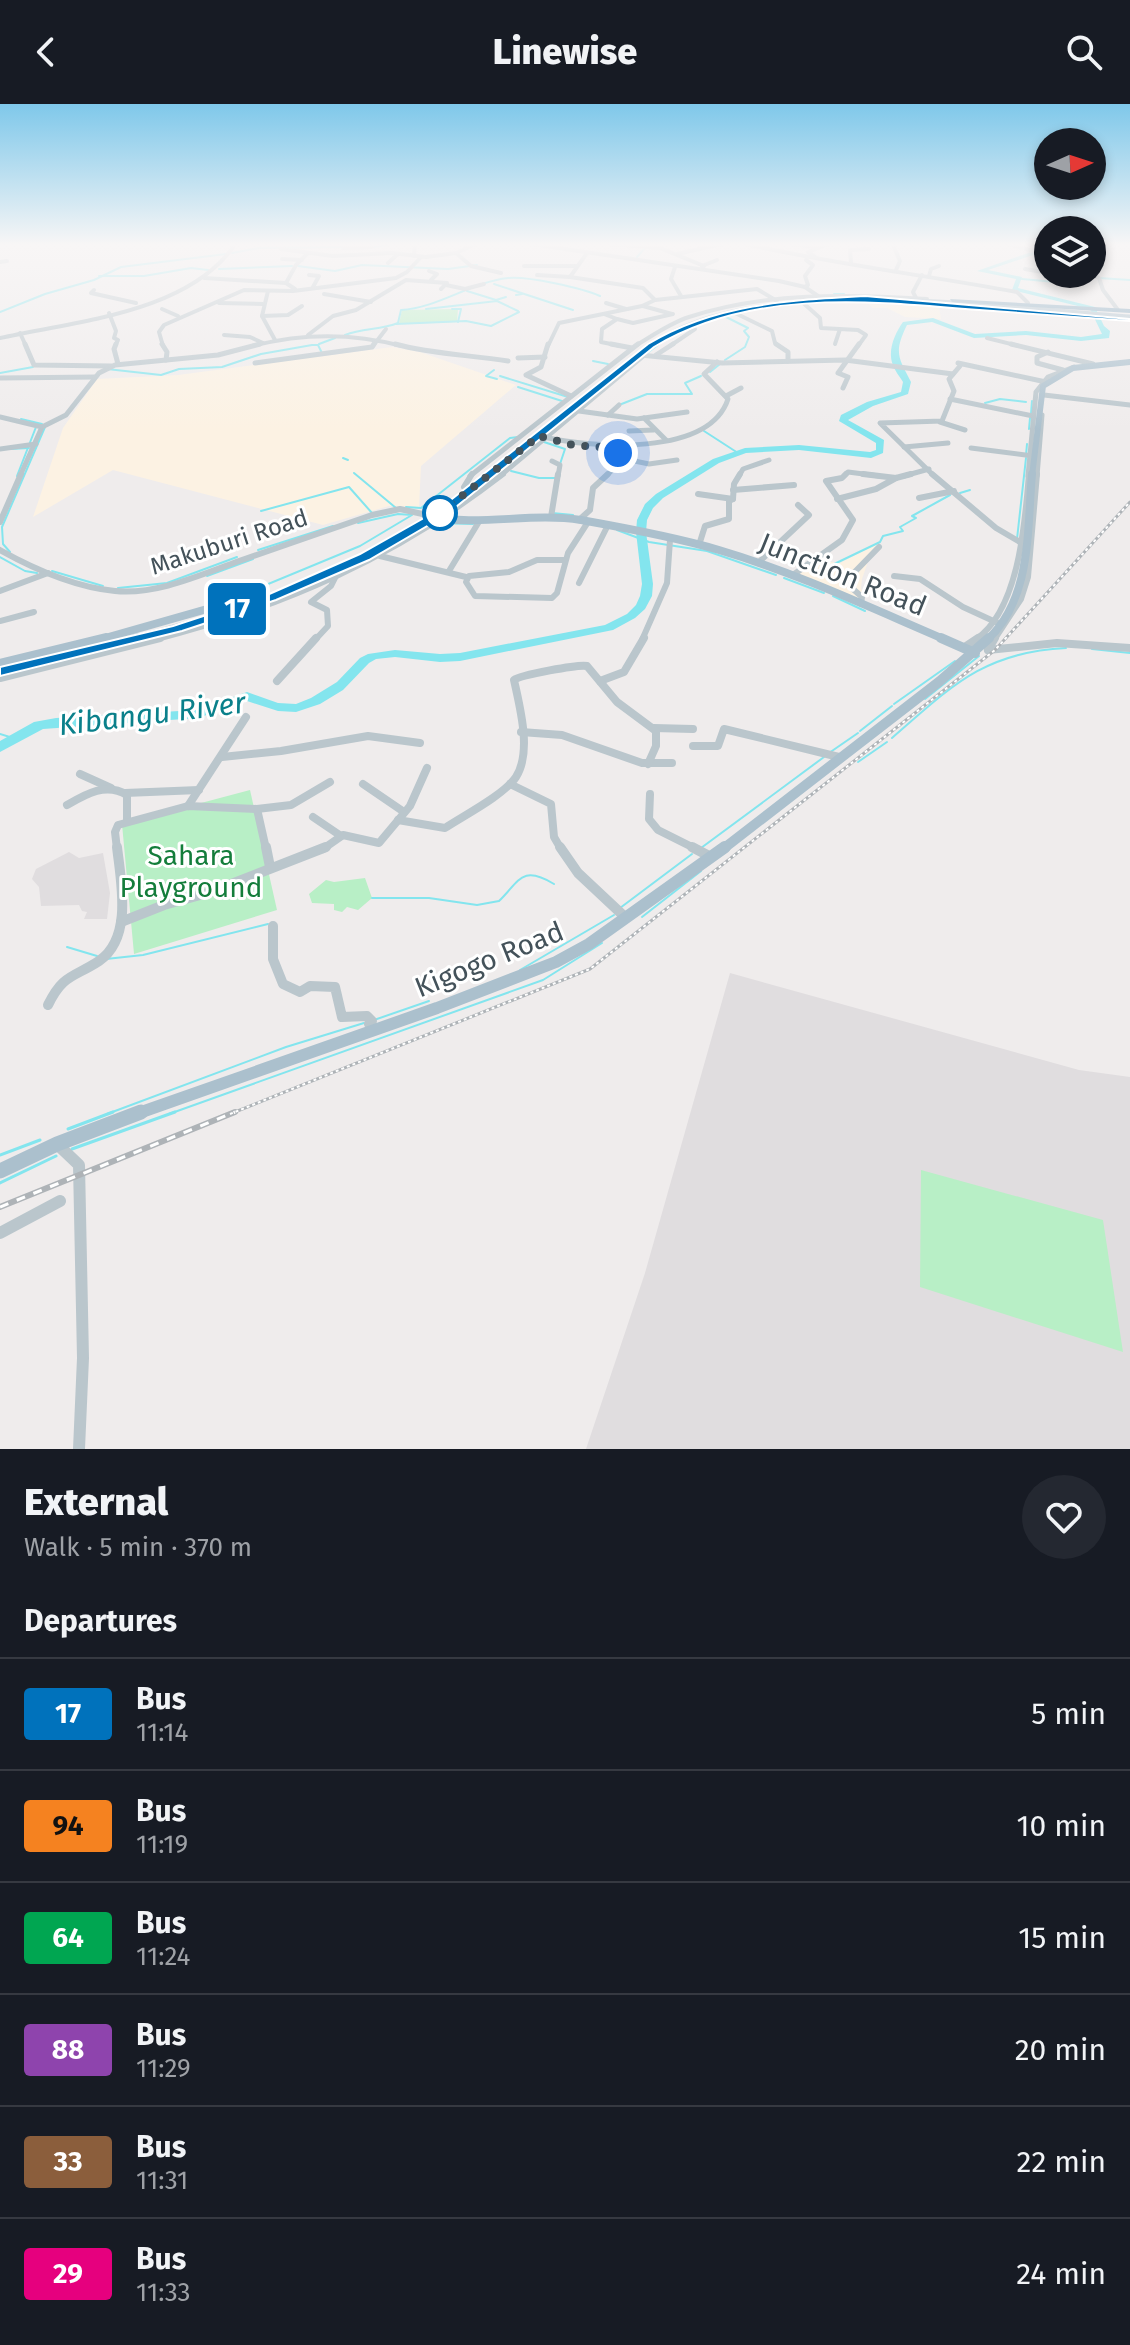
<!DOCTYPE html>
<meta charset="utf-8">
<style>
body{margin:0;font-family:"Fira Sans",sans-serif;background:#242831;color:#f1f3f6;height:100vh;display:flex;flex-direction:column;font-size:30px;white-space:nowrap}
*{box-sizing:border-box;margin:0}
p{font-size:26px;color:#9ea1a6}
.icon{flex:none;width:44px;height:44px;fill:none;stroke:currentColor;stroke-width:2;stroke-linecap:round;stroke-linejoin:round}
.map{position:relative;height:1345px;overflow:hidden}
.panel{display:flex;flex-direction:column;background:#171b24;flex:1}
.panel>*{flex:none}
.badge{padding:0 16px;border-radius:6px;font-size:28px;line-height:52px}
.needle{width:52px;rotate:87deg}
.controls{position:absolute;left:1034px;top:24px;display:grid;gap:16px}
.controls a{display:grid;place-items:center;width:72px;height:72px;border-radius:50%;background:#171b24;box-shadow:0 4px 12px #0003;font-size:40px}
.you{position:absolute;width:40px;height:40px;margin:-20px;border:6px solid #fff;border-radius:50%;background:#1a73e8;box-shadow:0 0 0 12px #1a73e833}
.map>.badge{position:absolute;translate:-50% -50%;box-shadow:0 0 0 4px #fff}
h2{padding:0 24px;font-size:30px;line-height:72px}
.round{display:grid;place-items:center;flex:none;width:84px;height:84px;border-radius:42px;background:#242831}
.overview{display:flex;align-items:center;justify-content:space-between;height:136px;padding:0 24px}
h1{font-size:38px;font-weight:800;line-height:60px}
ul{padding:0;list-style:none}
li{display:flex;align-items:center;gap:24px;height:112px;padding:0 24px;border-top:2px solid #363941}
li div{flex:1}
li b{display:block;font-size:30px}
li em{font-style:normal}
li .badge{min-width:88px;font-weight:700;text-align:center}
header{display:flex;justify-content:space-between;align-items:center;height:104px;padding:0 24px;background:#171b24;font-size:36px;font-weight:800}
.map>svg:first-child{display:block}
</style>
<header><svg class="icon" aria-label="back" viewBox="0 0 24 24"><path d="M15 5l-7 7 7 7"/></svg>Linewise<svg class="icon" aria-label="search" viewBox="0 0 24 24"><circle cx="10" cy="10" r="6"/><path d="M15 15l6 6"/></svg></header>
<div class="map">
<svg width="1130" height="1345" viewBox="0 0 1130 1345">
<rect width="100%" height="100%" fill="#efecec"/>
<!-- commercial -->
<g fill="#fcf2e3">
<path d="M869,200l70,3 2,12 -36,-2 -18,-9h-15z"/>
<path d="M392,243l28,5 96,33 -95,81 -2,41 -30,-1 -66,19 -210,-55 -80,47 30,-89 34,-49 81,-4z"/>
<path d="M879,439l-8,10 -9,26 -1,9 4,10 -3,3 -65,-26 19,-15 24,3z"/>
</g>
<!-- education -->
<g fill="#e0dddf">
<path d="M69,748l10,6 24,-5 7,40 -3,26h-23l3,-7 -5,-1 -3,-6 -38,1 -2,-19 -7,-8 4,-10z"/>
<path d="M730,869l349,97 51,7v372h-544l59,-176z"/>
</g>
<!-- green -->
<g fill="#b8efc6">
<path d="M458,205l-1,13 -58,2 3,-14z"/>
<path d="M250,686l27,120 -143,44 -12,-130z"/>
<path d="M365,774l7,20 -14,12 -11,-3 -5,5 -8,-2v-6l-22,-1 -3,-9 17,-14 8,2z"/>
<path d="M921,1066l182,50 20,132 -203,-65z"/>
</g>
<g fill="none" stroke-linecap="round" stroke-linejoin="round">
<!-- stream-far1 -->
<g stroke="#83e5ee" stroke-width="2">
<path d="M485,139h13"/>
<path d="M516,139l3,1"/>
<path d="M374,143l27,-4"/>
<path d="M232,149l27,-5 85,-1"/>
<path d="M637,153l7,-8"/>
<path d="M298,162l37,5 27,-6 86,4 29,-4"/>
<path d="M219,165l73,-3"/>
<path d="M99,172h45l47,-8 17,2"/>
<path d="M1099,174l31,2"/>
<path d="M1022,175l45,4 18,-5"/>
<path d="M494,180l79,26"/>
<path d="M467,187l29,9 10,-3"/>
<path d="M834,190h10"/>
<path d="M516,191l6,-1"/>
<path d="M426,205l71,-8 21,10"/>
<path d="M452,205h9l-3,13"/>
<path d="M0,208l45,-18 49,-14 27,-13 105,-13"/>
<path d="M724,212l24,12 -4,3 5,6 -4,10 -20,13"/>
<path d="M396,220l70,-3 25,5 28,-14"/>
<path d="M345,231c18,-7 35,-5 53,-12l3,-13c37,-2 70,-28 107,-32 20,-2 74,10 92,18"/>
<path d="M319,240l16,-6"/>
<path d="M647,249l11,-8"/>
<path d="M593,257l15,3"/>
<path d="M107,265l54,6 18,-6 43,-2 39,-13 51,-9h6l4,8"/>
<path d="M494,266l-8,6 11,3"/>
<path d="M710,268l10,-8"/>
<path d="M0,269l33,-6"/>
<path d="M500,272l68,21"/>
<path d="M518,283l44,14"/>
<path d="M985,299l15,-4 26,3"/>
<path d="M619,301l28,-11h45l-7,-11 16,-7"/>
<path d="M1031,310l1,-13"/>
<path d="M21,315l21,5"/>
<path d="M1029,325l1,-11"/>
<path d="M704,327l34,22"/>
<path d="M544,338l21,7 -5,15"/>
<path d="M9,345l20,-1"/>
<path d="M1026,351l1,-11"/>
<path d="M343,354l5,2"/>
<path d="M511,367l28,7h18"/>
<path d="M354,369l42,35"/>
<path d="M17,372l19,-49"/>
<path d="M960,389l10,-3"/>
<path d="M406,403l15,1 89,-70 8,-1"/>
<path d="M261,407l88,-24 23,26"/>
<path d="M552,409l21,2"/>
<path d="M436,419l37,1"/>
<path d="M617,426l32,12 58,9 69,24"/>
<path d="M1017,435l9,-81"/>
<path d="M258,446l75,-24"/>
<path d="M10,448l-7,-8 -1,-17 43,-100"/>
<path d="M0,453l25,14 12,2"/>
<path d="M830,462l50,-24 3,-6 20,-5 -3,-4 16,-9 -4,-2 38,-21"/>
<path d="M52,467l51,15"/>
<path d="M207,472l46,-17"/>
<path d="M784,474l40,15"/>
<path d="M118,484l49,-5 70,-26"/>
<path d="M244,490l116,-48 52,-31 -14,-1 -40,9"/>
<path d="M833,492l32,15"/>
<path d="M1092,545l38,4"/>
<path d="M925,595l54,-43"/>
<path d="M894,600l61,-43"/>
<path d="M860,627l32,-25"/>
<path d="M0,630l13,4"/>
<path d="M892,634c59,-51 91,-86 174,-90"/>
<path d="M829,649l29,-20"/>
<path d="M858,658l29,-20"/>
<path d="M701,744l123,-91"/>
<path d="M372,794h57l48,7 22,-4c20,-19 22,-37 55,-17"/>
<path d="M620,804l72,-54"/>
<path d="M642,813l59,-46"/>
<path d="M67,843l30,9"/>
<path d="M106,855l37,-4 125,-31"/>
<path d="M520,866l94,-55"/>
<path d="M374,916l55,-19"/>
<path d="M107,1010l179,-67 78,-24"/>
<path d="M169,1010l374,-134 59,-37"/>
</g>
<!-- stream -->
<g stroke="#83e5ee" stroke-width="3">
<path d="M68,1025l45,-17"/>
<path d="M72,1045l103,-37"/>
<path d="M0,1051l40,-15"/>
<path d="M0,1079l56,-27"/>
</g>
<!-- river -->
<path fill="#83e5ee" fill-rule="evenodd" d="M1048,142v4l-60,20 34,7 -4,11 77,19 9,19 6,5 -1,7 -28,3 -55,-6 -52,3 -42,-16 -25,3c-14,28 -8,33 4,57l-3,12 -35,12 -25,14 36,20 -1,13 -12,5 -72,-8 -53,3 -27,10 -56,35 -10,10 -6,12 -1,12 7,52 -1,12 -7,13 -10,9 -22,12 -153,31 -20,1 -45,-5 -19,2 -7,4 -26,27 -23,14 -24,8 -18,-1 -31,-10 -49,17 -155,11 -43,23v-11l34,-19 22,-4 141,-8 50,-18 31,11 18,1 15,-6 26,-16 23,-24 8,-4 27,-4 45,4 20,-1 145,-28 22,-11 9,-9 4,-9 2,-12 -6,-52 1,-12 8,-16 11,-10 57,-35 32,-11 54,-3 71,7 6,-2v-7l-37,-22 2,-6 26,-13 34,-10 2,-10c-3,-5 -8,-11 -10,-17 -6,-14 2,-32 10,-43l30,-4 42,16 51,-3 55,6 21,-3 -12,-25 -78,-19 4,-11 -39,-8z"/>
<!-- minor-far5 -->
<g stroke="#bac6cc" stroke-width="4">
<path d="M525,139l254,38 26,6 13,9"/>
<path d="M597,139l63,5 44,18"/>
<path d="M741,139c91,21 184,32 276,49l11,11"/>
<path d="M892,139l8,18 -4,9"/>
<path d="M1004,139l44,12"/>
<path d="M792,140l23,3"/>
<path d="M893,140l44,-1"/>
<path d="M310,141l3,-2"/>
<path d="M1092,142l11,11 -11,4"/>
<path d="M343,144l29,-1"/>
<path d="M281,145l52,7 59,-3 34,4 30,-4 22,-10"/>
<path d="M456,149l15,13 30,7"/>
<path d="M587,149l-17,24 73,11 12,12"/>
<path d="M677,150l49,-11"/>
<path d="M414,152l1,-13"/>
<path d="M815,153l-7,-5 23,-9"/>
<path d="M282,155l20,1"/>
<path d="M0,158l7,-1"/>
<path d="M388,159l10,-9"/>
<path d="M851,159l-1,-13 19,-1"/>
<path d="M524,162h53"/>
<path d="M702,162l15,-6"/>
<path d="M675,163l-4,12 10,17"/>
<path d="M1025,165l23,4"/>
<path d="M429,167l8,3 -6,6"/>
<path d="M1051,170l15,4 27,-2"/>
<path d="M1091,170l8,4 4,12 15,20"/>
<path d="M309,171l10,1 -6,11"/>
<path d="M537,171l33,2"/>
<path d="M929,172l2,-7 8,-3"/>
<path d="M204,174l82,5 9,6"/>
<path d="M286,179l10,-18 12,-12"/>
<path d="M446,181l19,4 19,-5"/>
<path d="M805,183l3,-2 -3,-9 8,-11 -7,-5"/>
<path d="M94,186l-3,3 45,10"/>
<path d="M268,187l-6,25 13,24"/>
<path d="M324,190l47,8"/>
<path d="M916,194l-3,-6 9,-17"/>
<path d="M801,197l19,17 1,10 37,2 8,5 -8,11"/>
<path d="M219,199l44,1"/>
<path d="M606,199l20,6"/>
<path d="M643,202l29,8"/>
<path d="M162,205l16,7"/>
<path d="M733,208l39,19 3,12 4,3"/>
<path d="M109,209l7,18 -2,7 4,2 -3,6"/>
<path d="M604,210l13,5 -15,10 -1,13 20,4"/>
<path d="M262,212l26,-1 14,-9"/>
<path d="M617,215l16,4 40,-9"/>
<path d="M20,229l6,13"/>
<path d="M224,231l26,2 13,6"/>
<path d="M308,231l25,-19 23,-6 50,-30 41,3 -6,6"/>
<path d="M0,234c76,-17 190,-25 236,-95"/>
<path d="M987,234l32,8"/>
<path d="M835,240l5,-15"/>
<path d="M163,242l-4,-14 5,-7 80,-35 49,1 103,-13 11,-6 14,-15"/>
<path d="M252,242c50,-13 101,-13 150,0"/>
<path d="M373,242l13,-17"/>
<path d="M548,242l11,-23 83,-17 13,-6 102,-11 20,12"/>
<path d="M635,242c17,-10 35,-23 54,-29 77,-25 158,-23 238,-18"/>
<path d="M670,242l25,-17 -3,-5"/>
</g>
<!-- minor-far4 -->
<g stroke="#bac6cc" stroke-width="5">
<path d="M25,240l9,21 77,1"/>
<path d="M116,240l-2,5 4,15"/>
<path d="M162,240l5,8 -1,8"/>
<path d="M395,240c36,10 75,11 113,17"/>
<path d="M548,240l-7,23 -15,8 45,21"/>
<path d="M611,240l21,4"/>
<path d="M776,240l12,8v9"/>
<path d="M1011,240l82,20"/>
<path d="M1048,248l-11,5v6l26,7"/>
<path d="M640,251l82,8 123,-3 108,14"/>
<path d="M656,251l17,-11"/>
<path d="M518,254l27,-1"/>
<path d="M255,259l117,-16 2,-3"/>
<path d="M958,259l88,19"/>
<path d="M0,274l95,-1"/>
<path d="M843,284l5,-11 -10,-4 21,-29"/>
<path d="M1044,291l86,10"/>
<path d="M726,292l15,-8"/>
<path d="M950,295l83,17"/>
<path d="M579,307l58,8 50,-7"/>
<path d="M608,311l11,-10"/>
<path d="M0,313l42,10 -22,49"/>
<path d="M644,314l22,22"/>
<path d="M940,318l25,8"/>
<path d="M42,323l24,-12 33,-42 16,-8 103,-10 42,-11"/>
<path d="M629,327l24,-1"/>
<path d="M544,333c47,11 165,20 184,-38l-24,-25 13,-12"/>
<path d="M904,343l44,-4"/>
<path d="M971,344l62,8"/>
<path d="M0,345l36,-5"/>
<path d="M620,354l29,6 28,-4"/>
<path d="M552,357l8,4 -2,11"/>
<path d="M470,372l168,-132"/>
<path d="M500,372l143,-120"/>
<path d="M606,372l13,-12 1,-6 -6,-10"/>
<path d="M739,372l4,-7 26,-9"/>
<path d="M844,372l4,-4 31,4"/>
<path d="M904,372l25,-7"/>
<path d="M934,372l-54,-53 62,-2 12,-30 -5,-12 11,-13"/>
<path d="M1028,372l8,-84 12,-15 26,-10"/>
<path d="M1037,372l5,-61"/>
</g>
<!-- minor-far3 -->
<g stroke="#bac6cc" stroke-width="6">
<path d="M863,370l33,4 15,-4"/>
<path d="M932,370l64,54 29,17"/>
<path d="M464,383l8,-13"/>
<path d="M733,386l61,-5"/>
<path d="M698,390l35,5"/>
<path d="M919,394l35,-7"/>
<path d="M837,395l39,-10 20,-11"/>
<path d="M551,413l7,-43"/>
<path d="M579,416l11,-10 3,-22 15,-14"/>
<path d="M0,418l21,-48"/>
<path d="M699,441l6,-19 24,-7v-18l4,-2 1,-15 6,-10"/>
<path d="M0,446c34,19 75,37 115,41 42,4 85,-16 124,-30 44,-15 89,-31 133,-46l28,-6 27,6"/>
<path d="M380,452l86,21"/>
<path d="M564,456h-27l-28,12 -40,4 -3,6 9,14 77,2 5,-5 11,-40 20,-31"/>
<path d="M758,459l51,-48 -11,-10"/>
<path d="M449,467l31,-51"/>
<path d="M793,471l49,-35 11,-20 -27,-39 16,-3 4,-4"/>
<path d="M894,472l26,3 43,28 37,17"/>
<path d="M579,479l28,-56"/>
<path d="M0,487l48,-18"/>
<path d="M861,500l1,-7 -17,-15 34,-35"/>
<path d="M0,517l34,-9"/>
<path d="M153,536c131,-33 243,-83 350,-166"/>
<path d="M315,536l13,-14 -1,-16 -16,-8 20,-16 5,-10"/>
<path d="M642,536l25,-57 3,-43"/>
<path d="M975,536c44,-29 50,-117 54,-166"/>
<path d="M994,536l27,-41 7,-22 9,-103"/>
</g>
<!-- minor-far2 -->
<g stroke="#bac6cc" stroke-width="8">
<path d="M963,544l15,-10"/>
<path d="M988,546l7,-12"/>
<path d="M988,546l69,-7 73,5"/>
<path d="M0,574l160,-40"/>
<path d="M277,577l39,-43"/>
<path d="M600,577l24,-9 20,-34"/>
<path d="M654,624l39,1"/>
<path d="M521,628l41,3 80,28h30"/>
<path d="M693,642h25l6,-17 115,28"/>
<path d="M222,653l59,-6 87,-15 52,7"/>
<path d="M80,670l31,14"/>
<path d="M363,680l41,28"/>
<path d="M510,680l41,20 3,33 7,12"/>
<path d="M125,689l74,-3"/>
<path d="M650,690l-1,25 9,11 38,19"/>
<path d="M67,701c19,-11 39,-23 60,-10v26"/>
<path d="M188,702l58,-89"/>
<path d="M257,705l9,40"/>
<path d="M313,713l28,19"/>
<path d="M398,716l47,8c18,-12 59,-33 71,-51 16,-25 4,-69 -2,-97 6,-5 65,-16 73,-14l30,36 39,29v15l-8,18"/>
<path d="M117,745l-2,-17 3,-7 70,-19 69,3 34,-4 39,-23"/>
<path d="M323,745l20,-14 36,8 31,-37 17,-38"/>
</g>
<!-- minor-far1 -->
<g stroke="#bac6cc" stroke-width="10">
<path d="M266,743l4,20"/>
<path d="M560,743l18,26 48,45"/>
<path d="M692,743l19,10"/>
<path d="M121,818l43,-17 47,-13 115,-45"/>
<path d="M273,822v33l10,25 17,8 10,-6 25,1 7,30 25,-1 5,5 -3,3 3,5"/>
<path d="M48,901c15,-31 25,-27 51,-44 34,-23 22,-79 18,-114"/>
</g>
<!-- minor -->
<g stroke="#bac6cc" stroke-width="12">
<path d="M57,1040l22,21 4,193 -4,91"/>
<path d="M0,1129l60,-32"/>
</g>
<!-- major-far5 -->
<path stroke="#abc0cd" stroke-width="5" d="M652,242c95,-76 359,-37 478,-29"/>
<!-- major-far4 -->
<g stroke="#abc0cd" stroke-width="6">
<path d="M488,372l166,-132"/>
<path d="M1032,372l11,-90 30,-18 57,-6"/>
</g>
<!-- major-far3 -->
<g stroke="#abc0cd" stroke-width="8">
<path d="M429,412c50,11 101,-4 152,4 45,8 94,17 138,30 78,23 152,58 227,90"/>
<path d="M98,536l162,-46"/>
<path d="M130,536c107,-26 220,-65 312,-128 17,-11 32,-26 48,-38"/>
<path d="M987,536c45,-41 40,-110 45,-166"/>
</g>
<!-- major-far2 -->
<g stroke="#abc0cd" stroke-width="10">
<path d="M941,534l34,15"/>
<path d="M0,560l106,-26"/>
<path d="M0,568l138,-34"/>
<path d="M723,745l217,-168 49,-43"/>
</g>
<!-- major-far1 -->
<path stroke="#abc0cd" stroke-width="12" d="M136,1010l301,-106 119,-46 33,-18 136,-97"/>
<!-- major -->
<path stroke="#abc0cd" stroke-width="15" d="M0,1067l57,-27 84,-32"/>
<!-- highway -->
<path fill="#82a6bd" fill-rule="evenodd" d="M950,195l180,10v4l-178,-11z"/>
<defs>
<path id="rail-far1" d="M230,1010l360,-145 405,-319 135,-148"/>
<path id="rail" d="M0,1103l235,-95"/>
</defs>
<!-- rail-far1 casing -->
<use href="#rail-far1" stroke="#aeb3b7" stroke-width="3"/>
<!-- rail casing -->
<use href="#rail" stroke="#aeb3b7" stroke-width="6"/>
<!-- rail-far1 -->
<use href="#rail-far1" stroke="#fff" stroke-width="2" stroke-dasharray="3" stroke-linecap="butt"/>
<!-- rail -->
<use href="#rail" stroke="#fff" stroke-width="3" stroke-dasharray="9" stroke-linecap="butt"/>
</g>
<!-- sky -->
<linearGradient id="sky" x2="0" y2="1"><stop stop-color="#7fc8ea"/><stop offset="0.43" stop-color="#f8f6f6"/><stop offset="1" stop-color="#f8f6f6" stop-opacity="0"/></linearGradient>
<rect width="1130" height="327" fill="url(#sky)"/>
<!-- line -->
<path fill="#0072bc" stroke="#fff" stroke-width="2" d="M865,192l265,23v2c-55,-4 -110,-8 -165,-12 -105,-9 -218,-18 -311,38l-208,168 -77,45 -93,40 -94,31 -182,45v-9l173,-41 94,-31 93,-41 78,-44 210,-166c66,-40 141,-44 217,-48z"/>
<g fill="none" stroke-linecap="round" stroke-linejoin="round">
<!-- walk -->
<path stroke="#44525a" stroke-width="8" stroke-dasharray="0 14.4" d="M440,409l99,-77 34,9 41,3 4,5"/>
</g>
<!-- markers -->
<circle fill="#fff" stroke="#0072bc" stroke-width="4" cx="440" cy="409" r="16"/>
<g text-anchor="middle" stroke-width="6" stroke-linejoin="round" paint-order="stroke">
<!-- far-street labels -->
<g font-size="24" fill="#44525a" stroke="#fff">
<text transform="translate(229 438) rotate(-18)" y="8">Makuburi Road</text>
</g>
<!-- street labels -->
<g font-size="28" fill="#44525a" stroke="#fff">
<text transform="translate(843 470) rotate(22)" y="10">Junction Road</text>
<text transform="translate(489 855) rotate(-22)" y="10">Kigogo Road</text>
</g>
<!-- park labels -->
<g font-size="28" fill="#147d3b" stroke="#fff">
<text x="191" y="761">Sahara<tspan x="191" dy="32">Playground</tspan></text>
</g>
<!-- water labels -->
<g font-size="30" font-style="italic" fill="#0a808b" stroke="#fff">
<text transform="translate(152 610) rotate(-7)" y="10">Kibangu River</text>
</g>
</g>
</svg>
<div class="controls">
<a><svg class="needle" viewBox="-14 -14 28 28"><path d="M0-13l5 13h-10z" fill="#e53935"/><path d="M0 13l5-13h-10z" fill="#9ea1a6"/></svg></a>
<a><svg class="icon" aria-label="layers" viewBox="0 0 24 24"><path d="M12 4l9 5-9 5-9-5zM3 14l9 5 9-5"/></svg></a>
</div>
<div class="you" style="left:618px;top:349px"></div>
<b class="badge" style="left:237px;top:505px;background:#0072bc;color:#fff">17</b>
</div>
<section class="panel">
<div class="overview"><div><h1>External</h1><p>Walk · 5 min · 370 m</p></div><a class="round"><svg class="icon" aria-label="heart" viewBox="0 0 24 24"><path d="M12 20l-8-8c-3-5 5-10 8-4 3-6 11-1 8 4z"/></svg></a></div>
<h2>Departures</h2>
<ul>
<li><span class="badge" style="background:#0072bc;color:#fff">17</span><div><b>Bus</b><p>11:14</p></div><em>5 min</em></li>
<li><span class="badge" style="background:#f58220;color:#111">94</span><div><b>Bus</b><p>11:19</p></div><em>10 min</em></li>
<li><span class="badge" style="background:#00a651;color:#fff">64</span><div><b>Bus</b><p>11:24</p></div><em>15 min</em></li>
<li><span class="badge" style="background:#8e44ad;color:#fff">88</span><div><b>Bus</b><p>11:29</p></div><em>20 min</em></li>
<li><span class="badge" style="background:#8b5e3c;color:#fff">33</span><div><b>Bus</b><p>11:31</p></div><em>22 min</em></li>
<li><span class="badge" style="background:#e6007e;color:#fff">29</span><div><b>Bus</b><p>11:33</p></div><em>24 min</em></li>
</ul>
</section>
